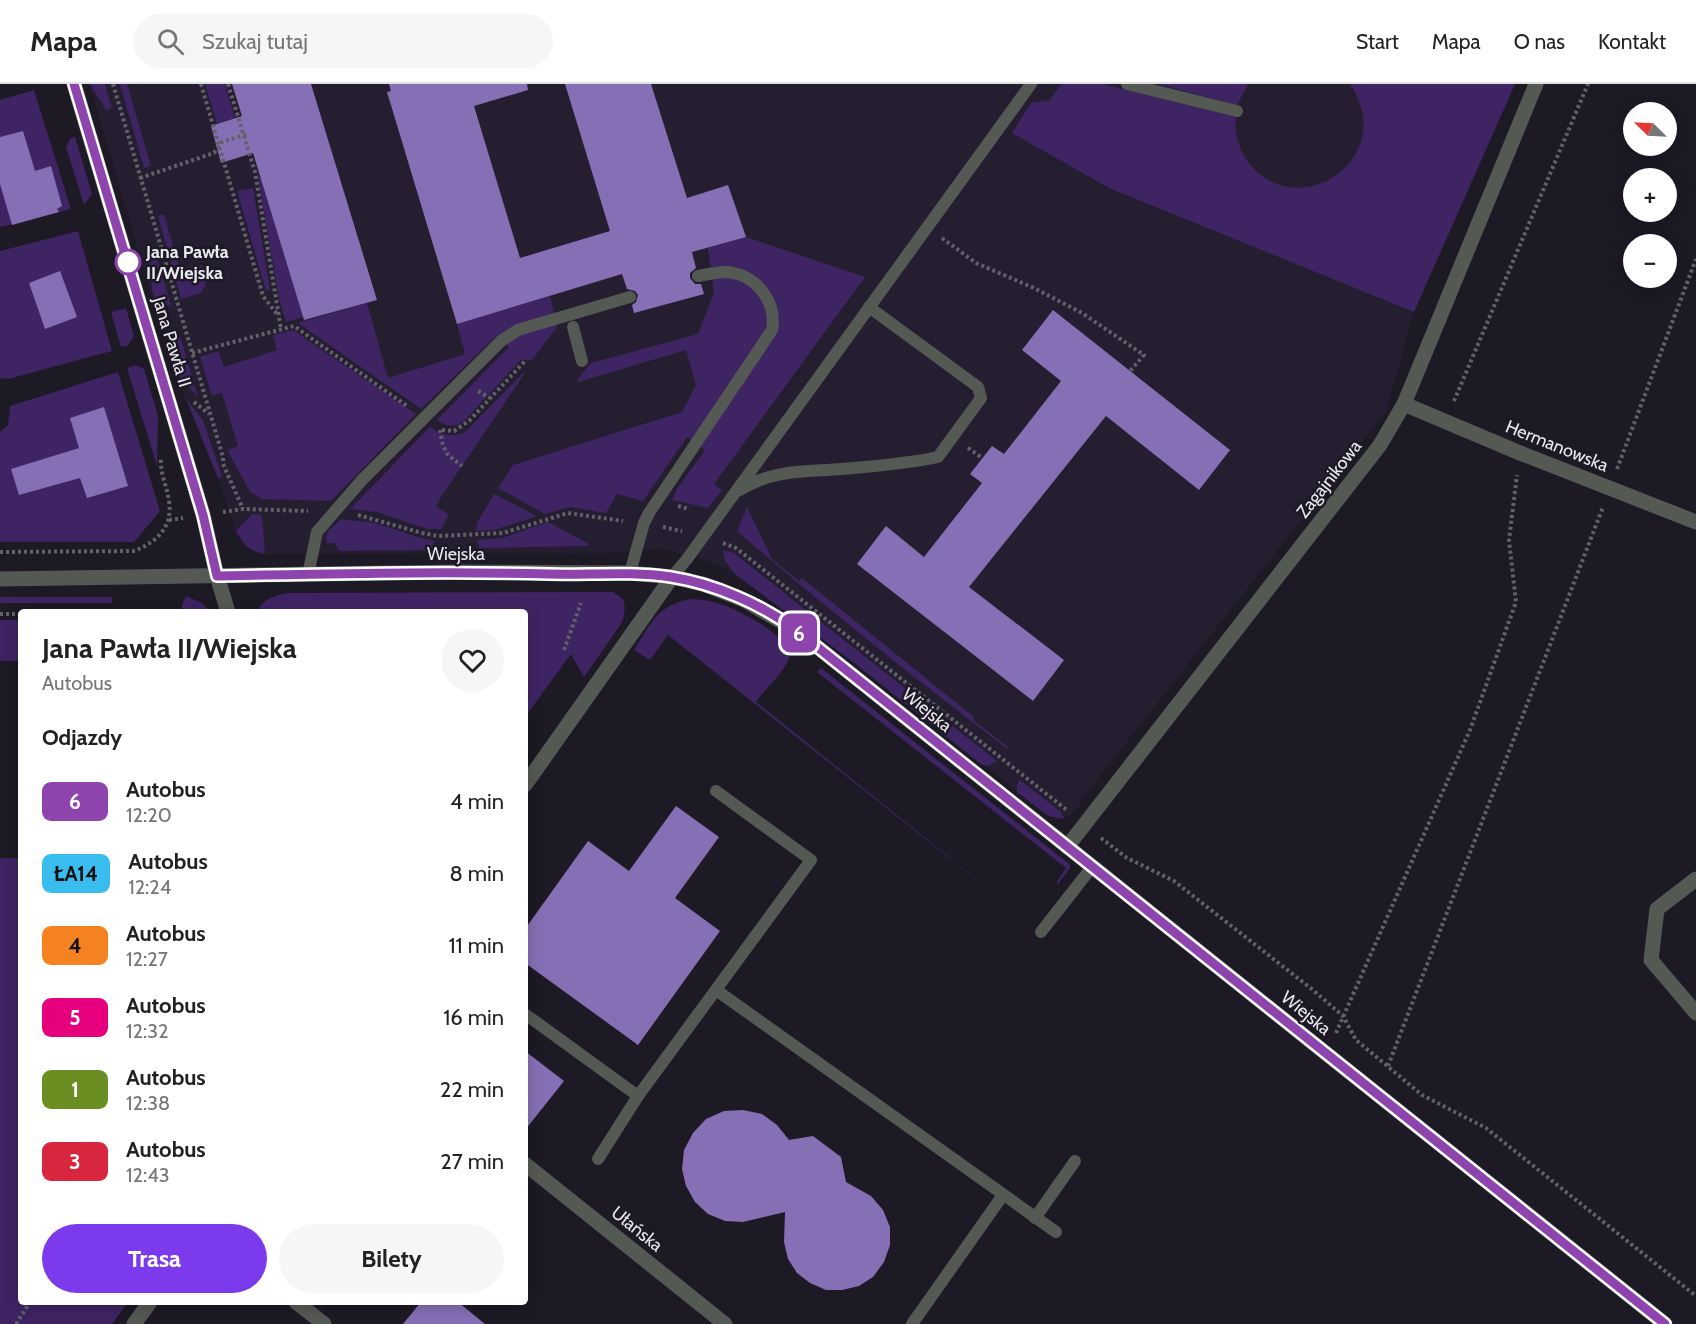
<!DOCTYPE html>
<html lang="pl">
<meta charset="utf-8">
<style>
body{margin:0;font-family:Cabin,sans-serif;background:#f6f6f6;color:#222;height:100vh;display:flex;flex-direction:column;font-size:22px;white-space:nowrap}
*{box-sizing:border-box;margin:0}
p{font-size:20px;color:#767676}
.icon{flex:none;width:33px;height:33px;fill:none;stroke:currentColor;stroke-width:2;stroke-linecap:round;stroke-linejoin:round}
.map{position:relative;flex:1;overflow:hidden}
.panel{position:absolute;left:18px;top:525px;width:510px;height:696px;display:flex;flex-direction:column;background:#fff;border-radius:6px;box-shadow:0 3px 15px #0003}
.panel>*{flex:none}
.badge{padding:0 12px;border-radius:9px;font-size:21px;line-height:39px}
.needle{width:39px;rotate:294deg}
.controls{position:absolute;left:1623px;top:18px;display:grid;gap:12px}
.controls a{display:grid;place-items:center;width:54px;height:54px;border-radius:50%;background:#fff;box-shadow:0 3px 15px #0003;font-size:30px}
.map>.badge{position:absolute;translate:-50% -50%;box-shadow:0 0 0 3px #fff}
h2{padding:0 24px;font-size:22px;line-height:54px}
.round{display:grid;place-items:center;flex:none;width:63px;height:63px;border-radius:32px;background:#f6f6f6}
.head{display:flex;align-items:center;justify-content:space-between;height:102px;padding:0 24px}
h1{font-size:28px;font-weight:800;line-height:45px}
.button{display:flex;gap:12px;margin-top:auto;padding:12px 24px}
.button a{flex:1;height:69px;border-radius:36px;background:#7c3aed;color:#fff;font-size:24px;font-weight:800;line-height:69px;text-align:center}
.button a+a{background:#f6f6f6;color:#222}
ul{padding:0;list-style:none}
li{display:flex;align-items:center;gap:18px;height:72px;padding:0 24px}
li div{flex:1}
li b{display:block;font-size:22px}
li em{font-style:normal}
li .badge{min-width:66px;font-weight:700;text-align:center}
header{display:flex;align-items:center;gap:36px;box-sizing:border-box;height:84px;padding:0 30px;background:#fff;border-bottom:2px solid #e0e0e0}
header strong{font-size:28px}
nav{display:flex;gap:33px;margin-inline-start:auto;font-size:21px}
.search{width:420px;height:54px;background:#f6f6f6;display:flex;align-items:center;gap:15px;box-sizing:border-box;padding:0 21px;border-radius:33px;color:#767676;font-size:22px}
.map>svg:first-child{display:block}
</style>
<header>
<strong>Mapa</strong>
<div class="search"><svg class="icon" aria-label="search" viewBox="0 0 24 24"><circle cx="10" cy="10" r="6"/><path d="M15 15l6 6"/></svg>Szukaj tutaj</div>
<nav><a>Start</a><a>Mapa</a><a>O nas</a><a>Kontakt</a></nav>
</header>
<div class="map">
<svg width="1696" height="1240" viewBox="0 0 1696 1240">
<rect width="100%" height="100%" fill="#1d1925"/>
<!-- built -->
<path fill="#241e30" d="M89,0h1426l-101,228 -28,100 -307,391 1,3 -11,10 -11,3 -10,-3 -195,-154 -112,-85 -38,-18 -42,-10 -54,4 -342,1 -7,-1 -14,-8 -8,-14 -18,-53 -43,-105z"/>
<!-- green -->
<g fill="#3e2463">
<path d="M90,0h15l7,24 -6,2z"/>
<path d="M120,0h7l24,82 -7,2z"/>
<path d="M205,0h20l10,34 -18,6z"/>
<path d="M1061,0h42l133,33c-2,14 2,28 9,40 45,72 157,5 105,-73h165l-101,228 -305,-124 -97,-55 19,-30 19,-3z"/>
<path d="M1157,0h91l-11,21z"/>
<path d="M34,6l37,119 -71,18v-127z"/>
<path d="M75,53l17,57 -8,11 -18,-58 5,-9z"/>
<path d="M260,92l43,141 -17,5 -7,-23 -21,-122z"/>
<path d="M253,104l17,101 -4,2 -29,-100z"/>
<path d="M164,130l16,56 22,-5 4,18 -5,10 -20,6 -23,-83z"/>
<path d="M78,147l34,120 -104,28 -8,-1v-127z"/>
<path d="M746,153l119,40 -151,207 8,6 -14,18 -36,-8 5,-11 28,-39 -18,-13 -44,64 -26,-7 -11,19 -36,-6 -25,7 -47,-26 15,-23 169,-53 14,-27 -10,-35 -108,32 -1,-2 14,-17 107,-29 16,-41 -6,-45z"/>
<path d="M155,167l16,54 -6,1 -8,-2 -5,-14 -3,-38z"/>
<path d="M550,212l7,31 -25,33h-11l-57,61c-10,7 -17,6 -27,-1l72,-73 -13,-11 -75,73 -123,-86 69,-20 21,75 77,-24 -8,-30z"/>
<path d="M126,224l8,28 -6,9 -7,2 -10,-35z"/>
<path d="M293,246l123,84 -85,87 -69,-2 -12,-7 -23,-42 11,-4 -16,-53 -10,3 -12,-39 18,-6 6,16 53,-17 -4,-15z"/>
<path d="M180,252l18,61c-16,-17 -39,-37 -18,-61z"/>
<path d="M136,281l8,4 14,47 -1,50 -30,-98z"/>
<path d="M118,288l42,139 -26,31h-134v-110l8,-7 2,-19z"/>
<path d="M523,289h2l-84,124 -5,10 13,7 -8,15h-14l-50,-17 -27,-3 80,-82c11,8 20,10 34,6z"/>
<path d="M186,315l17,21 19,56 -4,2z"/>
<path d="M494,410l43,22 -43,14 -18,1 1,-8z"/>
<path d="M747,423l25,52 27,22 3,-3 172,139 -1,3 35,27 -2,1c-91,-70 -182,-141 -269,-217z"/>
<path d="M252,430l10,1 3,39c-15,-3 -22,-9 -29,-23z"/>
<path d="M341,435l35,4 41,14 18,4 -5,9 -90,1 -6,-8h-8l1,-11z"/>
<path d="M548,438l41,22 -2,2 -108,2 -2,-8 25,-2z"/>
<path d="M723,466l11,3 263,208 -9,5 -6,-1 -129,-103 -118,-88 -10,-13z"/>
<path d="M613,508l10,7c3,9 2,15 -2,25l-37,53 -13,-23 -46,63v-105h-269c7,-13 19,-17 33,-19z"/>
<path d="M186,512l16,7 8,9 -28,-1v-6z"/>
<rect x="0" y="513" width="112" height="6"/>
<path d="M691,515c11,0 21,2 32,6 16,5 69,32 66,52 -2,13 -26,34 -33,45l273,219 -361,-286 -18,25 -16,-10c17,-26 23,-45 57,-51z"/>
<rect x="0" y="536" width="21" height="41"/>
<path d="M821,584l247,195 3,4 -14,18v-4l9,-13 -249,-196z"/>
<path d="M1019,695l42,33 3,7 -16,-3 -31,-24v-6z"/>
<path d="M0,774h21v444h107l-16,22h-112z"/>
</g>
<!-- building -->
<g fill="#876fb5">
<path d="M232,0h79l66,216 -73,20 -51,-167 -32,10 -10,-37 31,-10z"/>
<path d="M389,0h138l1,6 -54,16 46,152 90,-27 -45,-147h86l36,114 41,-13 18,52 -54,15 4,16 -6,5v5l5,6h6l3,10 -70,19 -2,-8 4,-3 2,-7 -3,-4 -8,-2 -5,-15 -165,50 -70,-232 4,-1z"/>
<path d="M23,47l12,40 16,-5 11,40 -5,3 2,3 -47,13 -12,-41v-47z"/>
<path d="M60,187l17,46 -32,12 -16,-46z"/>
<path d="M1053,226l177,140 -31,40 -93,-74 -137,171 95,73 -31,41 -176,-137 29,-38 38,31 58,-74 -12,-9 22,-28 12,8 57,-73 -39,-31z"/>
<path d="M104,323l24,79 -41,12 -7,-20 -61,17 -8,-26 68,-21 -9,-30z"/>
<path d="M676,722l43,31 -44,61 45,33 -82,114 -113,-82v-34l63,-88 41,30z"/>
<path d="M525,967l39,30 -39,49z"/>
<path d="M743,1026l19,4 15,11 12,15 24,-4 28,21 5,25 25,14 12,14 7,17v18l-6,17 -11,15 -14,9 -17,4h-16l-16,-7 -13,-10 -9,-14 -4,-17 1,-30 -42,10 -18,-1 -17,-7 -13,-12 -9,-16 -4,-17 2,-19 9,-17 13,-14 18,-8z"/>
<path d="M421,1218h37l27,22h-82z"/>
</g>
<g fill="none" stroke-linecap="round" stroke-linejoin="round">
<!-- path -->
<g stroke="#63606a" stroke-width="4" stroke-dasharray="3 3" stroke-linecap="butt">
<path d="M113,0l110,373v7l20,45"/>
<path d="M201,0l62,212 14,18"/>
<path d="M228,0l27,88 26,157"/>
<path d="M140,94l74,-25 8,-11 26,-8"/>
<path d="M942,154l34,25 58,25 48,25 62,42 -14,16"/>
<path d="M192,269l102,-27 113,80"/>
<path d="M478,307l12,7"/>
<path d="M1454,317l134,-317"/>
<path d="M194,318l15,12"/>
<path d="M440,346l3,16 5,9 14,11"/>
<path d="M442,346l12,1 15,-10 57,-61"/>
<path d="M968,364l13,9"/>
<path d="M1617,385l79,-210"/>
<path d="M678,422l11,3"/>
<path d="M223,428l20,-3 65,2"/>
<path d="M358,431l64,18 16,3 65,-3 65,-20 55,8"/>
<path d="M169,436l14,-2"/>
<path d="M663,443l19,4"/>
<path d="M723,459l13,5 332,263"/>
<path d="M0,468l134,-1c23,-9 39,-24 35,-50 -2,-15 -9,-27 -8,-42"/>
<path d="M0,530h21"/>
<path d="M564,566l17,-47"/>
<path d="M1101,754l26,20 47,23 139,109 30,26 13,24 66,55 64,33 210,168"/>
<path d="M525,843l1,1"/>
<path d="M1336,949l134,-303 46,-128 -7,-62 8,-65"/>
<path d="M1388,982l215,-559"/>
<path d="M16,1240l14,-22"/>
</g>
<!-- service -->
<g stroke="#555953" stroke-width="12">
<path d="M1127,0l110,27"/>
<path d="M573,243l9,34"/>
<path d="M740,406c34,-21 64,-18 102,-21 33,-3 64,-5 96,-12l43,-59 -3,-11 -109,-80"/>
<path d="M630,489l14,-50 5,-10 123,-183c5,-28 -15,-55 -45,-58 -9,0 -19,2 -29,4"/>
<path d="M308,491l9,-43 45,-52 139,-139"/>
<path d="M672,493l15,-18 344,-475"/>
<path d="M1041,848l51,-65"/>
<path d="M716,906l340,242"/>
<path d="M525,930l113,82 173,-236 -95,-69"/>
<path d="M598,1075l40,-63"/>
<path d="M1035,1134l40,-57"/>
<path d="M912,1240l91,-129"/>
</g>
<!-- minor -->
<g stroke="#555953" stroke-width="15">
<path d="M1404,320l116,49 176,69"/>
<path d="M525,701l147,-208"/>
<path d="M1067,763l313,-402 24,-41 132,-320"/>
<path d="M1696,795l-39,30 -6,51 45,53"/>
<path d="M525,1080l200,160"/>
<path d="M296,1218l28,22"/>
</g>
<!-- tertiary -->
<g stroke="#555953" stroke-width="15">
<path d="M74,0l129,431 14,61 11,36"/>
<path d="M0,495l456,-7 174,1 42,4 31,7 41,16 52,30 869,694"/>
<path d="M134,1240l16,-22"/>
</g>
<!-- service-bridge -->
<path stroke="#555953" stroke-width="12" d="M501,257l17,-11 13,-4 99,-29"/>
</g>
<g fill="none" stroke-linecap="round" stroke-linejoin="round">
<defs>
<path id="line" d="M74,0l129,431 14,61c111,-2 221,-5 332,-2 41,1 82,-3 122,3 44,7 90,27 125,53l869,694"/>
</defs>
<!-- line casing -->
<use href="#line" stroke="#fff" stroke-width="14"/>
<!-- line -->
<use href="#line" stroke="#8e44ad" stroke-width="9"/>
</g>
<!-- markers -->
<circle fill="#fff" stroke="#8e44ad" stroke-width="3" cx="128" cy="178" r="12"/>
<g text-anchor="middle" stroke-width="5" stroke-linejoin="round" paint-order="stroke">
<!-- stop labels -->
<g font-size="18" font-weight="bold" fill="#eae8f0" stroke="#1d1925" text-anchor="start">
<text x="146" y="174">Jana Pawła<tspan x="146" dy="21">II/Wiejska</tspan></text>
</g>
<!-- street labels -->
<g font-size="18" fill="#eae8f0" stroke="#1d1925">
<text transform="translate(172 258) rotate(73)" y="6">Jana Pawła II</text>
<text transform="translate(1557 362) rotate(22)" y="6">Hermanowska</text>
<text transform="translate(1329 395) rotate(-52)" y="6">Zagajnikowa</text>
<text x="456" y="476">Wiejska</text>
<text transform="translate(927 626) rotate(39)" y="6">Wiejska</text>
<text transform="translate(1306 929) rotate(39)" y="6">Wiejska</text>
<text transform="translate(637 1145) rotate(39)" y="6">Ułańska</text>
</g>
</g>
</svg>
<div class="controls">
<a><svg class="needle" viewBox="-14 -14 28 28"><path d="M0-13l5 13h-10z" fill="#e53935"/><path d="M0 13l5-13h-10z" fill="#767676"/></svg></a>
<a>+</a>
<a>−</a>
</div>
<b class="badge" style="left:799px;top:549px;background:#8e44ad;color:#fff">6</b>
<section class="panel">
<div class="head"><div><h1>Jana Pawła II/Wiejska</h1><p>Autobus</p></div><a class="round"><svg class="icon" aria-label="heart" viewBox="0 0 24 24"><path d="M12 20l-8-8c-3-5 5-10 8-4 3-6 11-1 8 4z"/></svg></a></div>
<h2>Odjazdy</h2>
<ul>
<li><span class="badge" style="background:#8e44ad;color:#fff">6</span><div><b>Autobus</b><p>12:20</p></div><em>4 min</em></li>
<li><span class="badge" style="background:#39bdef;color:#111">ŁA14</span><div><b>Autobus</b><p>12:24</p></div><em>8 min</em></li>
<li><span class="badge" style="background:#f58220;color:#111">4</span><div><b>Autobus</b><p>12:27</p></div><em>11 min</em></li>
<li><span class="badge" style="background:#e6007e;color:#fff">5</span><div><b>Autobus</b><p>12:32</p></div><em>16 min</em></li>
<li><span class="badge" style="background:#6b8e23;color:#fff">1</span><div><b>Autobus</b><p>12:38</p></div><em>22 min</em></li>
<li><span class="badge" style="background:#d7263d;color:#fff">3</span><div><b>Autobus</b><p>12:43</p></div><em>27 min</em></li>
</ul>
<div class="button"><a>Trasa</a><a>Bilety</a></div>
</section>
</div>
